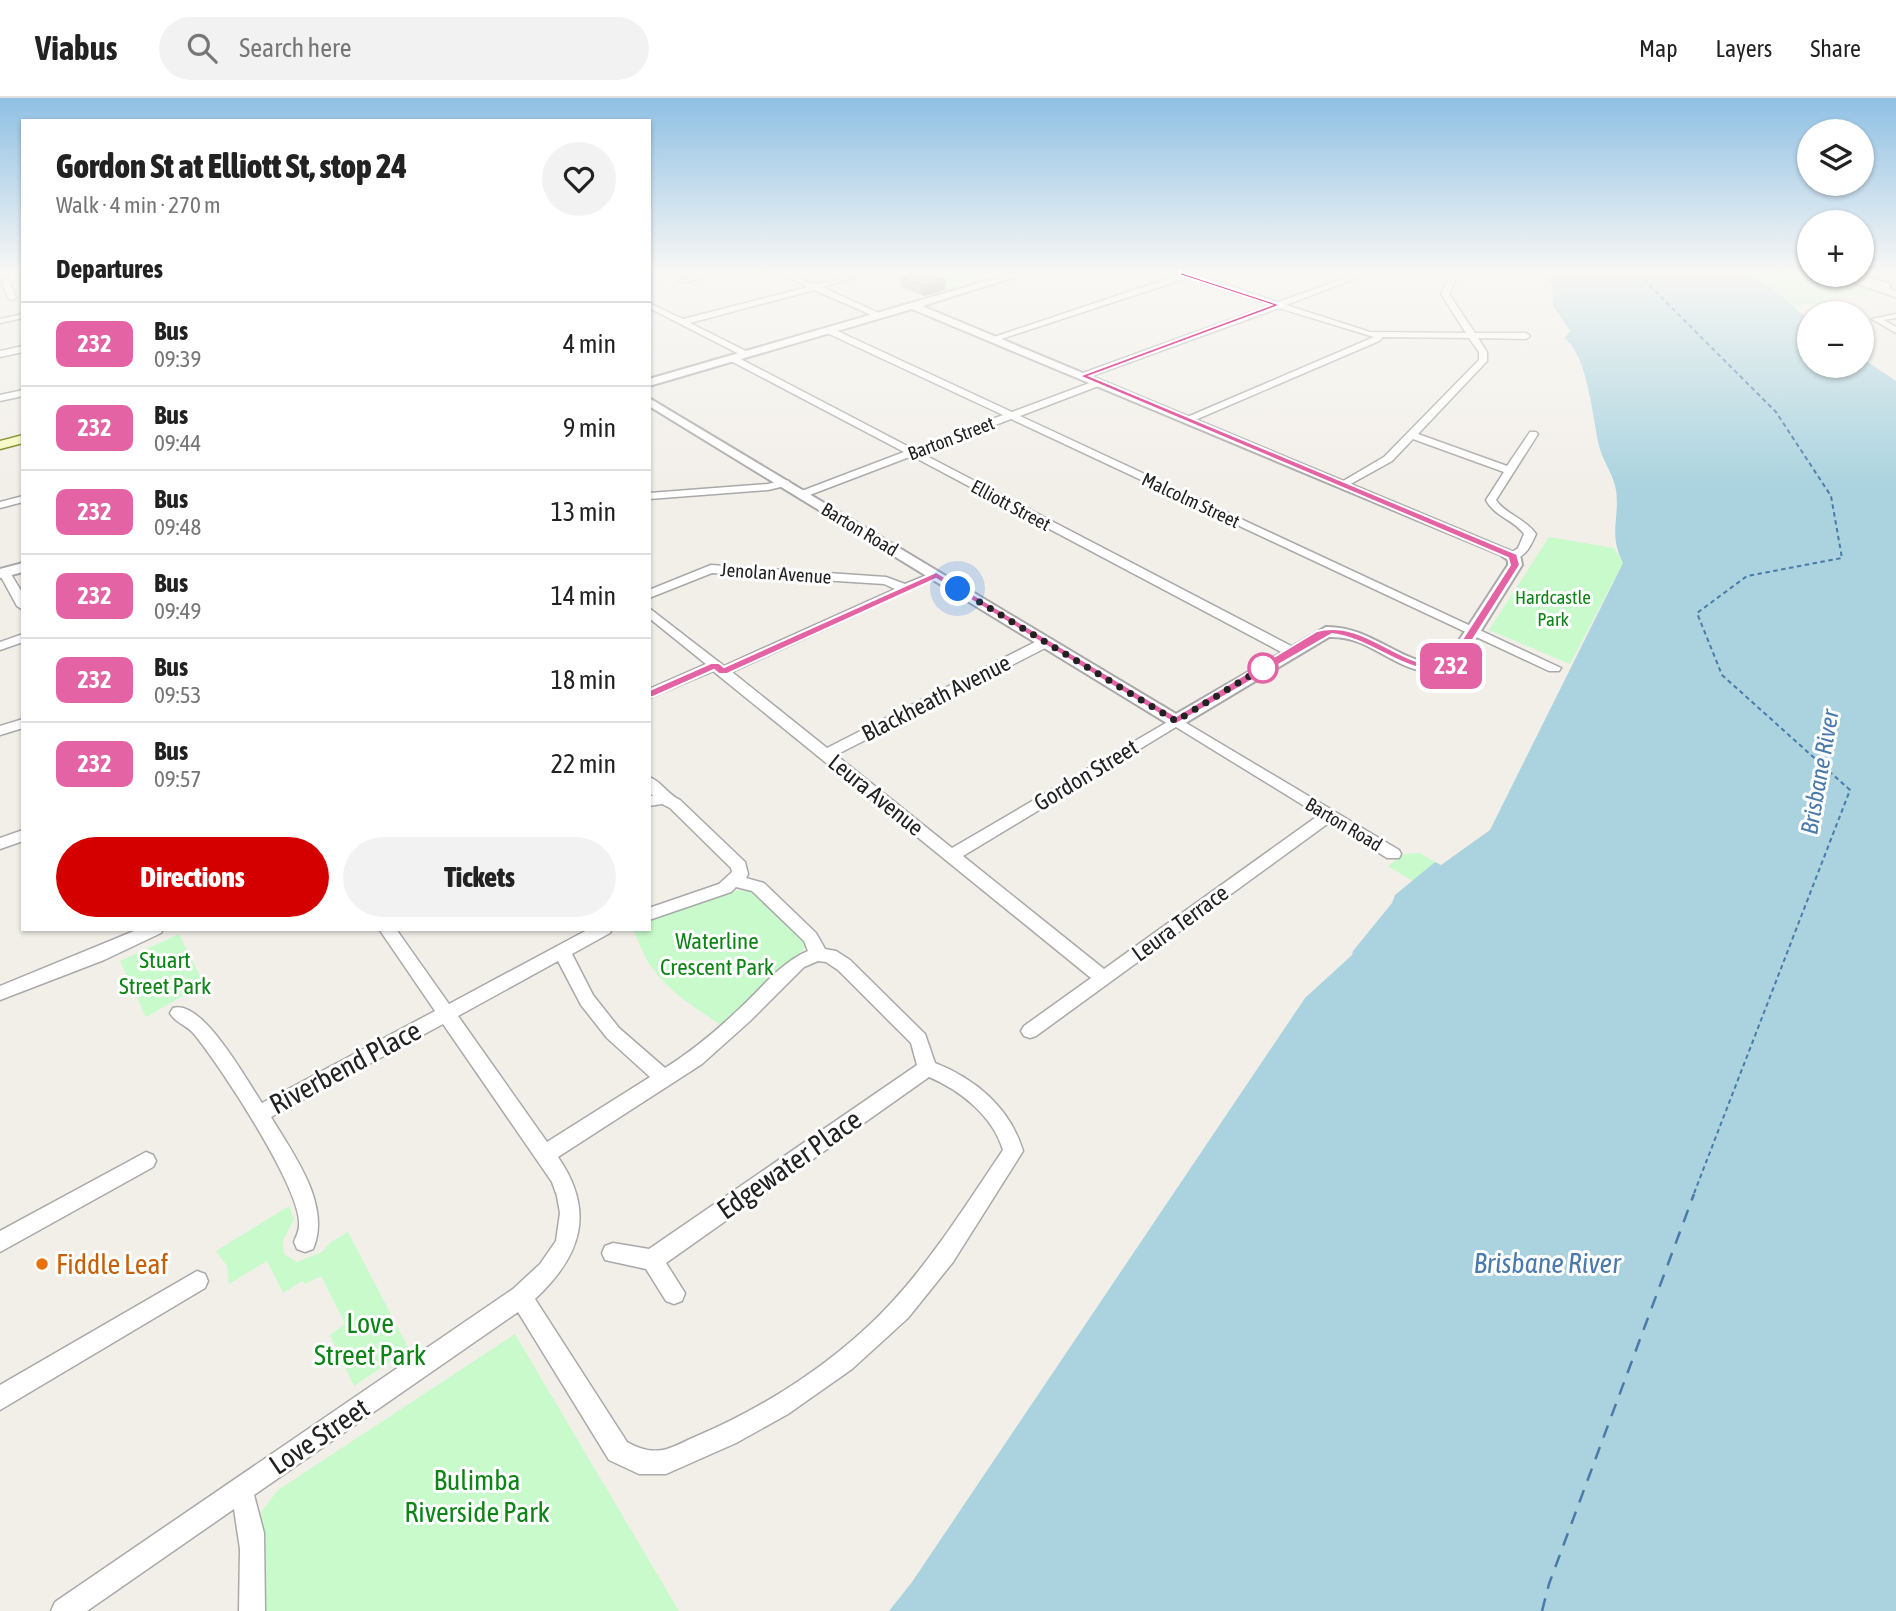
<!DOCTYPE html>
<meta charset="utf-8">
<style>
body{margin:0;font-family:"Asap Condensed",sans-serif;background:#f2f2f2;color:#222;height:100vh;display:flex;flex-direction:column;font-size:26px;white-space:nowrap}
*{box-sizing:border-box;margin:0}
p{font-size:23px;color:#767676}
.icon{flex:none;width:38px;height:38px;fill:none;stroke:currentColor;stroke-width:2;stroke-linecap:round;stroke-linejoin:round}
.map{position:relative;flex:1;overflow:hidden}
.details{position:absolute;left:21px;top:21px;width:630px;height:812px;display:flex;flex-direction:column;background:#fff;border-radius:0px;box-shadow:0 2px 5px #0004}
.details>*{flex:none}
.badge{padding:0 14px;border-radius:10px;font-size:24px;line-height:46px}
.buttons{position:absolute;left:1797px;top:21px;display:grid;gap:14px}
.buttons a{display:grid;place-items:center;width:77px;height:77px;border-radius:50%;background:#fff;box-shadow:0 2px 5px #0004;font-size:35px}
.you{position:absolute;width:35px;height:35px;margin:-18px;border:5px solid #fff;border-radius:50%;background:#1a73e8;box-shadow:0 0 0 10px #1a73e833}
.map>.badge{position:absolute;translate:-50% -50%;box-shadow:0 0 0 4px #fff}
h2{padding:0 35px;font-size:26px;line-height:63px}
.round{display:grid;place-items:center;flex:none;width:74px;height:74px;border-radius:37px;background:#f2f2f2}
.overview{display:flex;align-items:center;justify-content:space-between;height:119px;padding:0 35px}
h1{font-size:33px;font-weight:800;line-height:52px}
.primary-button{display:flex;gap:14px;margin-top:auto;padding:14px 35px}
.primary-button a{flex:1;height:80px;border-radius:42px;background:#d40000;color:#fff;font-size:28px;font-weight:800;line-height:80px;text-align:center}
.primary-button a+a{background:#f2f2f2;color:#222}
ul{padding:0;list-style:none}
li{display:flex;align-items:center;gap:21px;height:84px;padding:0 35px;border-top:2px solid #e0e0e0}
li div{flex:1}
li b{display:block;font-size:26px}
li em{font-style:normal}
li .badge{min-width:77px;font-weight:700;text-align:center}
header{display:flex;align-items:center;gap:42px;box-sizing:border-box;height:98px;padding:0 35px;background:#fff;border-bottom:2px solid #e0e0e0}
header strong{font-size:33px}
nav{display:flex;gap:38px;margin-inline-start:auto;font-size:24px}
.search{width:490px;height:63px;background:#f2f2f2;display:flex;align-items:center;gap:18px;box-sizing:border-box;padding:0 24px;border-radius:38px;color:#767676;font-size:26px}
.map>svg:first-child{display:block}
</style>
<header>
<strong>Viabus</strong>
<div class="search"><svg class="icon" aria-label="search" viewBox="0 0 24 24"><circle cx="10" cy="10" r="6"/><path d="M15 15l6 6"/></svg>Search here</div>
<nav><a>Map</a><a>Layers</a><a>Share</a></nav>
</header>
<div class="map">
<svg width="1896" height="1513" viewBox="0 0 1896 1513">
<rect width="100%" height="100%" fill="#f2efe9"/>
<!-- park -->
<g fill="#c8facc">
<path d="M904,176h101l-57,17z"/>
<path d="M1750,176l93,1 11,5 -2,1 4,5 23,7 -10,1 2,2 -45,3 4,3 -34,4z"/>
<path d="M1549,439l65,11 9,15 -53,101 -81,-34z"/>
<path d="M1420,755l15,9 -22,19 -25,-15 16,-12z"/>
<path d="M755,792l53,51 -5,9 -81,76c-24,-17 -51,-32 -69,-57 -9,-11 -14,-27 -20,-40h16v-11l82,-27z"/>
<path d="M179,836l25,50 -58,33 -26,-56z"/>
<path d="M289,1108l5,13 -11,22 1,13 13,8 25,-10 9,-10 17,-10 61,117 -55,37 -24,-51 15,-11 -24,-48 -16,8 -3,-3 -19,12 -16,-32 -38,23 -2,-18 -11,-15z"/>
<path d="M515,1236l164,277h-417l-1,-99 17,-22z"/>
</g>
<!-- water -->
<path fill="#aad3df" d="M1543,176h206l28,18 32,28 1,46h52v-8l34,23v1230h-1007l23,-29 393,-584 47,-43 1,-4 39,-48 3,-8 40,-33 6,3 49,-35 133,-267c-15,-30 -3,-44 -7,-73 -2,-14 -12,-27 -16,-41 -8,-29 -11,-93 -36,-111l6,-7 -18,-27c4,-10 1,-23 -9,-30z"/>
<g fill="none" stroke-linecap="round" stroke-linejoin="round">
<!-- ferry-far1 -->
<path stroke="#4a7aab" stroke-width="2" stroke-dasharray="4.5 3.5" stroke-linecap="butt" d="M1638,176l138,138 55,84 11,62 -95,18 -50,37 25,62 128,115 -157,406"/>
<!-- ferry -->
<path stroke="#4a7aab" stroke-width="2.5" stroke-dasharray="13 10" stroke-linecap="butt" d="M1542,1513l7,-27 145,-390"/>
<defs>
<path id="pedestrian" d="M1848,177h8l13,6 -5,1z"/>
<g id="minor">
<path d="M13,176h8l-11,9 6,15 -4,2 -4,-2 -6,-16z"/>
<path d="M704,176h11l-32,9 -4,-2z"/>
<path d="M782,176c12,0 25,11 36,10 17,-2 32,-10 49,-10l-45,13 61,28 -7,2 -62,-27 -124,33 58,29 1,2 -4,3 -96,-49v-5l34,16 125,-32z"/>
<path d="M1179,176h15l84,28 80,-28h9l-81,31 84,27 96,1 -25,-39 11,-20h6l-9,20 26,39h51l4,3 -4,3 -48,-1 9,14v9l-69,73 89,32 23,-34h6l2,2 -42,66c10,15 29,18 40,34 -6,13 -11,26 -27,24l-2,-2 11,-8 6,-14c-11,-15 -29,-17 -38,-34l18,-28 -91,-33 -21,22 -45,25 -9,-2 46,-27 95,-97v-8l-10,-14 -86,-1 -4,4 -191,82 -3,-1v-4l189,-81 -95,-29 -193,70h-6v-4l191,-69 -84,-27 -192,63 -7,-2 191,-64z"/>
<path d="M23,216v4l-23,5v-4z"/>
<path d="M1896,216v4l-12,2 12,7v6l-24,-14z"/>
<path d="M825,230h6l181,84 83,-31h6v4l-81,31 541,252 -2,3h-10l-538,-252 -90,34 374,195v6h-10l-373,-198 -105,40h-8v-4l105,-40 -175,-92v-4h6l178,93 90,-34 -178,-83z"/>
<path d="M23,248v6l-23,5v-6z"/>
<path d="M23,292v6l-23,5v-6z"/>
<path d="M785,382l4,1v4l-21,5 -119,9v-6l119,-9z"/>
<path d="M23,398v6l-23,6v-6z"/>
<path d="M711,467l175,12 19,7 27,-11h8l2,2 -210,97 95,76 214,-109h10v6l-215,110 116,93 224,-131 223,133 2,4 -2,4h-12l-57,-36 -294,214 -6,2 -6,-2 -3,-5 3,-5 67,-48 -378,-307 -64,27v-9l57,-25 -57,-46v-10l75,58 171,-77 -11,-5 -172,-11 -63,25v-8zM1176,629l143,88 -215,154 -141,-113z"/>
<path d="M5,471l4,2 14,23v16l-6,-4 -17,-31 1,-4z"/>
<path d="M23,536v8l-23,8v-8z"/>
<path d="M23,621v9l-23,7v-9z"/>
<path d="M649,679c12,4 19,18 31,23l65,62 3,12 -2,4 18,5 52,50 9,16 11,2 14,9 75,74 10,29c41,16 75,45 88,88l-70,111 -45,56 -56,51 -64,45 -52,29 -70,31h-27l-30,-14 -91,-148 -264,183 10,38 1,78h-26l1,-62 -6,-40 -147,102h-36l4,-9 458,-313 27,-25 16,-23 4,-28 -3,-17 -5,-14 -109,-158 -172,93c22,37 61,88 42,132l-8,3 -8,-3 -3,-7c2,-5 5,-11 5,-16 4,-35 -80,-162 -105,-192 -7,-9 -19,-11 -24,-21l3,-5c29,-10 74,73 89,95l173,-92 -56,-82h17l53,75 140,-75h23l-2,4 -38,21 21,41 26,33 46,40c27,-17 50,-36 73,-58 22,-20 42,-47 70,-59l-4,-10 -52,-50 -16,-4 -5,5 -82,28v-12l70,-24 13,-12 -1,-4 -61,-60 -8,-4 -13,2v-10h4l-4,-4zM558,863l23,44 26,33 43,39 -103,65 -89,-126zM818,863l8,1 12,8 73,73 6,22 -268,184 -36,-6 -8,3 -3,7 3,7 41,9 20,32 8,3 8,-3 3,-8 -19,-30 263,-186c31,13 64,39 74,73 -35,52 -68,105 -110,151 -52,57 -125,105 -196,135 -10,4 -20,10 -30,13 -14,4 -28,0 -40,-7l-92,-143c46,-43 61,-87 23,-142l144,-93 48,-43 54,-54z"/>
<path d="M23,732v11l-23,8v-11z"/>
<path d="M139,831h24l-2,4 -57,27 -104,40v-14z"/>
<path d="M146,1054l7,3 3,6 -3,6 -153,85v-21z"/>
<path d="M197,1173l8,3 3,7 -3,7 -205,122v-25z"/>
</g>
<g id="tertiary">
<path d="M1011,176h13l-102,32 598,249 2,10 -65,104c-59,15 -78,-34 -128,-32l-147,88h-12l-521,-319v-8l527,316 150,-87c48,-1 80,43 119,35l63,-97v-5l-7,-5 -589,-246 -263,77v-7z"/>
<path d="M1870,180l20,6 -1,5 7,2v6l-41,-14z"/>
<path d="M23,465v9l-23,6v-9z"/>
</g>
<path id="secondary" d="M23,337v8l-23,6v-8z"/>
</defs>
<!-- pedestrian casing -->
<use href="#pedestrian" stroke="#a9a9a9" stroke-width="4"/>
<!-- minor casing -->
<use href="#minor" stroke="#a9a9a9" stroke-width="3"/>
<!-- tertiary casing -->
<use href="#tertiary" stroke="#a9a9a9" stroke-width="4"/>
<!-- secondary casing -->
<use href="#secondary" stroke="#707d05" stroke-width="3"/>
<!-- pedestrian -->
<use href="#pedestrian" fill="#fff" fill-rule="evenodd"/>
<!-- minor -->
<use href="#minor" fill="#fff" fill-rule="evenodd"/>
<!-- tertiary -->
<use href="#tertiary" fill="#fff" fill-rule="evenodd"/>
<!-- secondary -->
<use href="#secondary" fill="#f7fabf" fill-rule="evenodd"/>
</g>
<!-- wall -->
<path fill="#aba49e" d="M901,179l44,13 -21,6 -23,-9z"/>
<!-- shaded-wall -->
<path fill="#8b8681" d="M945,182v10l-21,6v-10z"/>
<!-- building -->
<path fill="#c7bfb8" stroke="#8b8681" stroke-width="2" d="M913,176h15l17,6 -21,6 -23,-9z"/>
<!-- sky -->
<linearGradient id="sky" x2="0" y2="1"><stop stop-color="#8fc0e4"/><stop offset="0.45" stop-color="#f9f8f5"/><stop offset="1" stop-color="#f9f8f5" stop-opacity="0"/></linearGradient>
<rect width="1896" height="387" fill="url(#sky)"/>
<!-- line -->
<path fill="#e463a4" stroke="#fff" stroke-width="2" d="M1180,174l101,33 -191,71 427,178 3,11 -65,103c-46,13 -79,-29 -123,-34l-156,90 -240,-145 -209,95h-8l-5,-4 -61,27h-8v-5l66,-29h8l5,4 212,-95 240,144 141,-85c50,-13 89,44 130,32l63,-98 -2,-7 -429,-182 192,-71 -91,-30z"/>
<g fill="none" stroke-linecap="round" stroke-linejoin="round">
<!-- walk -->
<path stroke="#222" stroke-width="7" stroke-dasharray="0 12.6" d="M958,491l218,132 93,-57 -6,4"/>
</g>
<!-- markers -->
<circle fill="#fff" stroke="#e463a4" stroke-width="3.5" cx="1263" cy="570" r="14"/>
<circle fill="#e8710a" stroke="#fff" stroke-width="2.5" cx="42" cy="1166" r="7"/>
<g text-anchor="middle" stroke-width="6" stroke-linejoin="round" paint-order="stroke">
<!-- far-street labels -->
<g font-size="19" fill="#222" stroke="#fff">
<text transform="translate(951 340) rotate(-21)" y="7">Barton Street</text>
<text transform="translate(1191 402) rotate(25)" y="7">Malcolm Street</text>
<text transform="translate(1011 407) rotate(28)" y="7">Elliott Street</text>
<text transform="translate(860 431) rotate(31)" y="7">Barton Road</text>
<text transform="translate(776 475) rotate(4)" y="7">Jenolan Avenue</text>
<text transform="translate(1344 726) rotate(31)" y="7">Barton Road</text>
</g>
<!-- far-park labels -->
<g font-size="19" fill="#0c8416" stroke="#fff">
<text x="1553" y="506">Hardcastle<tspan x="1553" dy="22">Park</tspan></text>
</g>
<!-- street labels -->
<g font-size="23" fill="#222" stroke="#fff">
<text transform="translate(936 600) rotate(-27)" y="8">Blackheath Avenue</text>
<text transform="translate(1086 677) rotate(-31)" y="8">Gordon Street</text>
<text transform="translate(876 697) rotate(39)" y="8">Leura Avenue</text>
<text transform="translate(1180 825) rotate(-36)" y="8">Leura Terrace</text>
</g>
<!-- park labels -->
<g font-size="23" fill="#0c8416" stroke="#fff">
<text x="717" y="851">Waterline<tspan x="717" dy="26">Crescent Park</tspan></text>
<text x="165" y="870">Stuart<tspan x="165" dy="26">Street Park</tspan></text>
</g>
<!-- water labels -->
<g font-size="24" font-style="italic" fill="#4a7aab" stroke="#fff">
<text transform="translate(1820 674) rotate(-80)" y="8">Brisbane River</text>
</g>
<!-- near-street labels -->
<g font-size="28" fill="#222" stroke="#fff">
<text transform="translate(345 969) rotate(-28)" y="10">Riverbend Place</text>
<text transform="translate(789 1066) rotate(-35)" y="10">Edgewater Place</text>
<text transform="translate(319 1338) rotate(-34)" y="10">Love Street</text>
</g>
<!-- near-water labels -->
<g font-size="28" font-style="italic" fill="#4a7aab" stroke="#fff">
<text x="1547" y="1175">Brisbane River</text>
</g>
<!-- near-food labels -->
<g font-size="28" fill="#c56008" stroke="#fff" text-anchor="start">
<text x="56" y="1176">Fiddle Leaf</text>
</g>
<!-- near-park labels -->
<g font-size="28" fill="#0c8416" stroke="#fff">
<text x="370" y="1235">Love<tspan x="370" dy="32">Street Park</tspan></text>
<text x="477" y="1392">Bulimba<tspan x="477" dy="32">Riverside Park</tspan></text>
</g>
</g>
</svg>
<div class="buttons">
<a><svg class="icon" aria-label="layers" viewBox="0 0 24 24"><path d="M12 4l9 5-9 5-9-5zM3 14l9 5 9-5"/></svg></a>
<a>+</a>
<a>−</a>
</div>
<div class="you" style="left:958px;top:491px"></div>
<b class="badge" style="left:1451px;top:568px;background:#e463a4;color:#fff">232</b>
<section class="details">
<div class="overview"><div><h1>Gordon St at Elliott St, stop 24</h1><p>Walk · 4 min · 270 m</p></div><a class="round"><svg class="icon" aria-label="heart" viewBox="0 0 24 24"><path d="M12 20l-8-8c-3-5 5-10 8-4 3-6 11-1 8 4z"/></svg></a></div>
<h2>Departures</h2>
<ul>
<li><span class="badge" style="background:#e463a4;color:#fff">232</span><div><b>Bus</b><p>09:39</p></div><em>4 min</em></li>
<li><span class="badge" style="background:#e463a4;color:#fff">232</span><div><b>Bus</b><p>09:44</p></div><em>9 min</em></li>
<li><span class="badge" style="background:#e463a4;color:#fff">232</span><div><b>Bus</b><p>09:48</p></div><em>13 min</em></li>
<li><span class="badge" style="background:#e463a4;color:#fff">232</span><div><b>Bus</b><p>09:49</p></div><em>14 min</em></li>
<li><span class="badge" style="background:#e463a4;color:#fff">232</span><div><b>Bus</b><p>09:53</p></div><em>18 min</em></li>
<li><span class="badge" style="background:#e463a4;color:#fff">232</span><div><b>Bus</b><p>09:57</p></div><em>22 min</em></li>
</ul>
<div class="primary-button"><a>Directions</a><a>Tickets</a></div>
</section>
</div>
